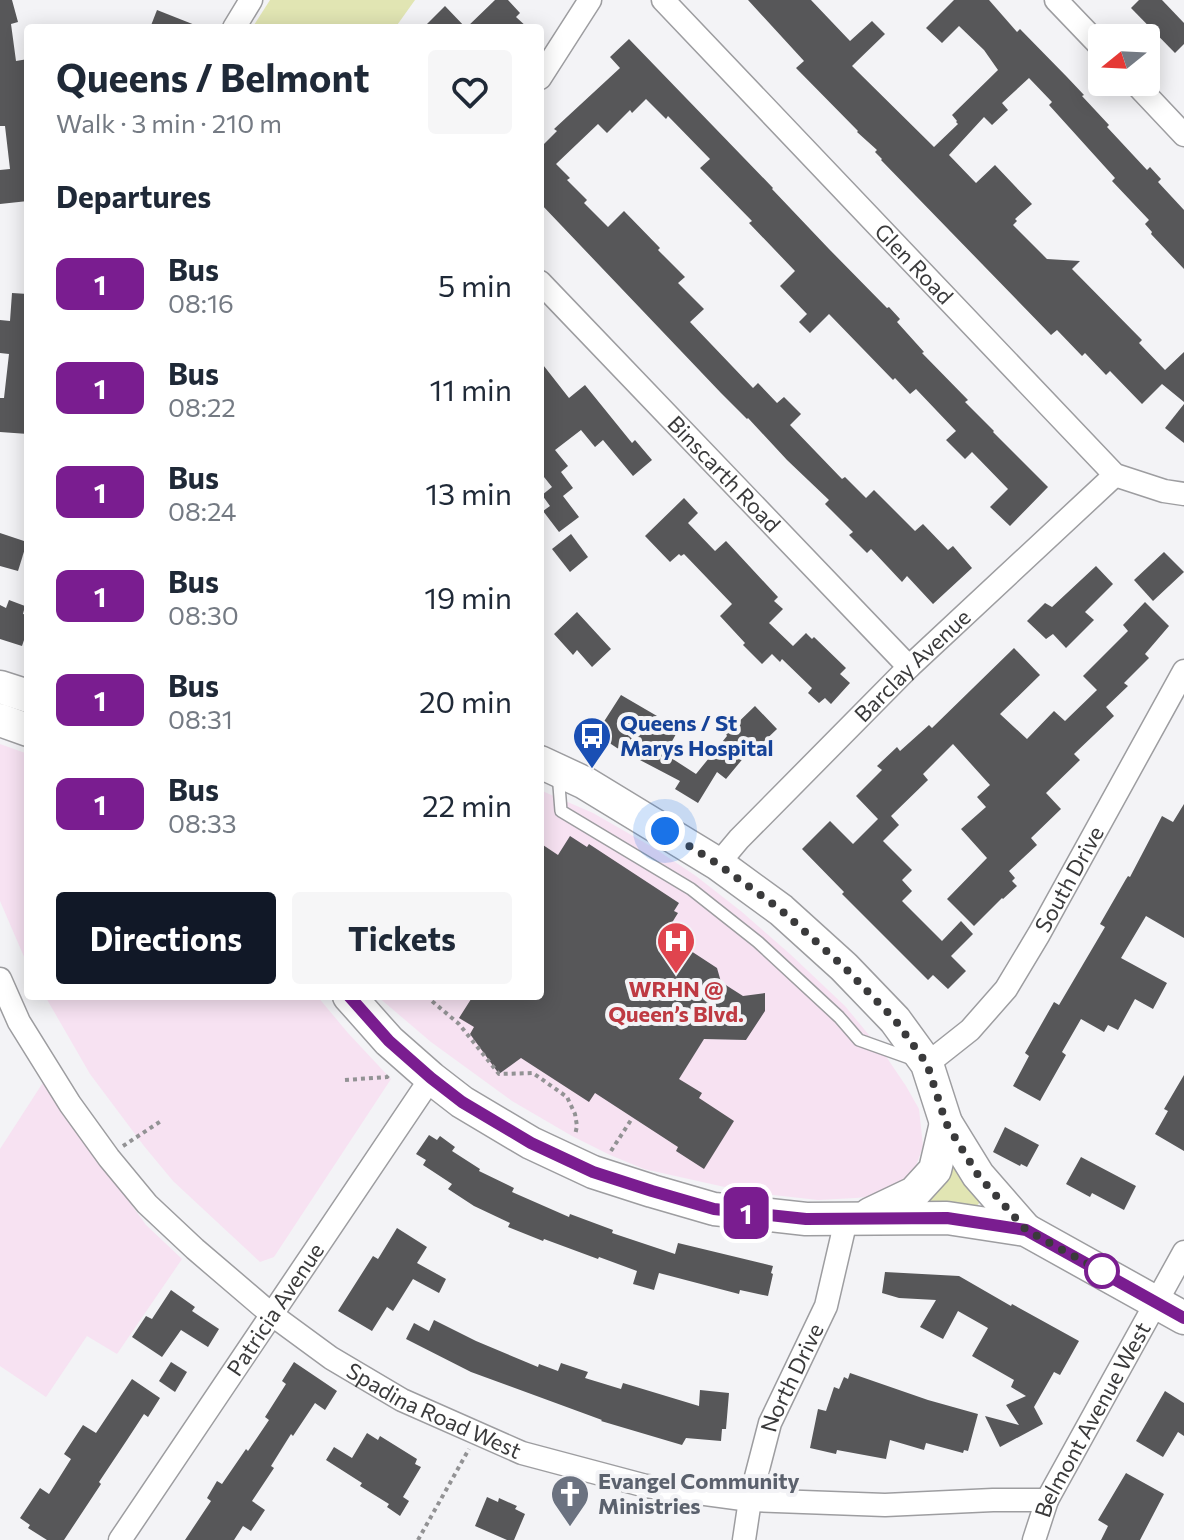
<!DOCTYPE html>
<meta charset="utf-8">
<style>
body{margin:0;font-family:Commissioner,sans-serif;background:#f6f6f7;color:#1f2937;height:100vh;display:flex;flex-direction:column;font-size:30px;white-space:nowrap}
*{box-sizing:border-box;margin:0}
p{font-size:26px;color:#747a83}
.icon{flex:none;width:44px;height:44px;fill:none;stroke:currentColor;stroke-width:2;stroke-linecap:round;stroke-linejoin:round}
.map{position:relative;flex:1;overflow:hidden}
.panel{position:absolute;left:24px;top:24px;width:520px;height:976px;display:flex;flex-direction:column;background:#fff;border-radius:8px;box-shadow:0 4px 20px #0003}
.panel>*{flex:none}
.badge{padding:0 16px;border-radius:12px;font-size:28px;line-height:52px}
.needle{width:52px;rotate:252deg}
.controls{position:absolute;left:1088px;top:24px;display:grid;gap:16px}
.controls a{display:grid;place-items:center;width:72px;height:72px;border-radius:8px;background:#fff;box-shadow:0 4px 20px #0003;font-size:40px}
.you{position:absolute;width:40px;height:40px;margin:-20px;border:6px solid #fff;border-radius:50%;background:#1a73e8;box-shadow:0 0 0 12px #1a73e833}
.map>.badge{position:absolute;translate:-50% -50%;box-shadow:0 0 0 4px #fff}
h2{padding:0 32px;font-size:30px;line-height:72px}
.round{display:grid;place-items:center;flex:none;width:84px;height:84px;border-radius:8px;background:#f6f6f7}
.headline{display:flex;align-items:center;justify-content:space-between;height:136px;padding:0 32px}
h1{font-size:38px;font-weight:700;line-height:60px}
.action{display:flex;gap:16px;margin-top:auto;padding:16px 32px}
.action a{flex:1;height:92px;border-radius:8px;background:#111827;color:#fff;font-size:32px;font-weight:700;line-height:92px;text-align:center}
.action a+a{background:#f6f6f7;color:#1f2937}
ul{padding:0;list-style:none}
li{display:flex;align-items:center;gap:24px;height:104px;padding:0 32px}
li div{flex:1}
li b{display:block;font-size:30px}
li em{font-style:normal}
li .badge{min-width:88px;font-weight:700;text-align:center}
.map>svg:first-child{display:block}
</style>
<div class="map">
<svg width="1184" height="1540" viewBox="0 0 1184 1540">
<rect width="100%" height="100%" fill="#f3f3f6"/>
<!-- medical -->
<g fill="#f7e2f2">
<path d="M0,744l28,10v212l-28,-65z"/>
<path d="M540,790l53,23 61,35 42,28 46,36 48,42 55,52 38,46 23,34 13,23 4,37 -7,20 -8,14 -34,16 -18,2 -38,2 -71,-8 -103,-23 -34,-14 -38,-19 -60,-35 -81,-59 -54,-46h163z"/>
<path d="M45,996h272l31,37 43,46 -117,178 -14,5 -87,-81 -29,-35 -54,-72z"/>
<path d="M44,1081l44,64 58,80 36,34 -65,95 -30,-18 -41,61 -46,-31v-217z"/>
</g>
<!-- green -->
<g fill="#e1e5b3">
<path d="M270,0h145l-20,28h-143z"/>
<path d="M952,1162l26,36 2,4 -4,5 -51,-3z"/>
</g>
<!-- building -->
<g fill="#575759">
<path d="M0,0h12l6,22 -7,2 5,37 12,-2v142l-28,3v-34l10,-1 -5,-43h-5z"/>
<path d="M495,0h13l12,13 -4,4 12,11h-105l22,-22 21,22z"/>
<path d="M748,0h63l39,41 22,-20 13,13 -33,32 82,81 24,-23 -2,-2 1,-1 -5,-6 46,-45 -14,-20 -25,-24 -17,17 -16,-15 28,-28h35l28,32 3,-3 47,48 17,18 -2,1 27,29 -2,2 40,43 3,-3 11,12 -3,3 26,28v59l-33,-35 1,-2 -7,-8 4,-4 -37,-39 3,-3 -66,-73 3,-3 -23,-24 -27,25 6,7 -16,15 -8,-8 -35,38 27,28 19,-18 37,39 -17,15 2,2 -4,4 34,34 33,2 -8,8 70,71 -3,3 26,27 19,-18v50l-22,-18 -20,20 -32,-33 -4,4 -21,-22 -3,3 -25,-26 -6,5 -170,-175 1,-1 -7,-7 2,-2 -20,-18 1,-1 -62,-63 8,-7z"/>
<path d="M1139,0h23l22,23v21l-9,9 -44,-45z"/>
<path d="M157,10l43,17v1h-50z"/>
<path d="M629,39l144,149 -1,1 57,60 58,59 2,-1 11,12 -3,3 27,30 -2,1 46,47 -3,2 29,29 -1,1 55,55 -38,39 -20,-19 18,-18 -36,-37 -7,7 -19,-19 10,-9 -40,-42 -6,5 -15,-16 -2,2 -64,-66 -19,19 -11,-11 8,-8 -27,-28 15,-15 -46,-48 3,-2 -52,-53 10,-9 -42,-43 -2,3 -20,-20 -14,14 -2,-3 -23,23 -9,-9 -42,40 14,14 -3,2 20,20 -3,3 24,24 16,-16 36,37 -2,2 27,27 -7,6 26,26 -14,13 63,66 5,-5 19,20 7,-6 17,17 -11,11 52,54 3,-2 21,21 8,-8 41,41 8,-7 25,26 5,-4 19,22 -39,36 -26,-28 -5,6 -31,-33 -4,4 -18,-18 4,-3 -28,-28 4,-4 -42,-40 -39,-42 -1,1 -26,-26 -181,-190v-55l17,-17 -3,-2 66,-61 -10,-11z"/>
<path d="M12,293l16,1v140l-28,-2v-34h4l5,-44 -9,-1v-33l10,1z"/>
<path d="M540,361l29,37 16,-13 47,58 3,-3 17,20 -19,16 -30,-36 -8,7 -14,-17 -26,20 13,16 -7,6 12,16 -10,8 16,21 -20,15 -16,-21 7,-5 -8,-11 10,-8 -12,-15z"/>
<path d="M1184,404v39l-19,-15z"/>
<path d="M684,498l14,15 -10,10 27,28 11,-10 52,56 -4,4 9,8 -14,14 24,23 13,-13 6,6 2,-2 32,31 -6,6 10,9 -19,21 -6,-6 -6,5 -11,-10 4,-5 -30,-29 -2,3 -8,-8 -10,10 -19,-19 2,-2 -25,-27 12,-12 -48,-50 -3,2 -2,-2 -9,8 -25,-26z"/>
<path d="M0,533l27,9 -9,29 -18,-5z"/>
<path d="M571,534l17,23 -18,15 -18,-23z"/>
<path d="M1164,552l20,20 -31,29 -19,-21z"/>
<path d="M1096,566l17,18 -28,28 9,8 -28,28 -13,-14 -7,5 -19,-18 18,-18 7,4z"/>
<path d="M9,600l16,6 -2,8 5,1v13l-6,18 -22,-7v-34l6,3z"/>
<path d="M1145,602l24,24 -24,28 4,4 -25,25 4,3 -22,21 8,9 -40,38 6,6 -34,33 15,16 -30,29 6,7 -28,26 6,7 -3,3 5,5 -14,13 -1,-1 -28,28 -27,-27 40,-41 -26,-29 25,-22 -9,-10 13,-12 -37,-41 -30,30 5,6 -37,36 8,9 -16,16 29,29 -10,10 10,11 -10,10 40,40 19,-20 12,13 -22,22 15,15 -18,18 -15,-14 -5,5 -86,-86 2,-2 -42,-43 28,-28 23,23 25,-25 -22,-23 26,-26 -5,-4 20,-19 3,4 29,-26 3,3 82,-80 26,27 -40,39 27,25 27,-28 11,10 32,-31 -14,-14 45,-45 -5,-6z"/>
<path d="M577,612l34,37 -19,18 -15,-17 -4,5 -19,-21z"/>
<path d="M621,695l36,21 -3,6 22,12 -11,20 31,20 31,-38 -1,-2 29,-28 22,23 -19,18 -3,-3 -29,35 -9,-7 -19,31 -23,-14 5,-8 -63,-33 -21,-14z"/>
<path d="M1184,804v134l-38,-22 -25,42 46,25 -14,26 -18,-10 -17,31 -10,-5 -4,7 -23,-13 -19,33 4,3 -26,46 -27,-15 16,-30 -4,-3 29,-51 5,3 46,-78 -5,-3 26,-45 2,-3 2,1 32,-61 11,6z"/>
<path d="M570,836l17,11 2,-3 90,59 -5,8 4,2 -13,21 52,34 4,14 22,14 22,-3v18l-19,29 -42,-1 -25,40 23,14 -3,5 35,23 -30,48 -28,-18 2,-4 -83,-54 -6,9 -68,-44 -22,16 -29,-40 4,-7 -15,-9 14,-22h67v-153l18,12z"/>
<path d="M1184,1075v76l-29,-17 13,-23 -4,-2z"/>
<path d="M1005,1127l34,18 -12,22 -6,-3 -1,2 -27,-14z"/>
<path d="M429,1135l8,5 3,-4 15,11 -3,4 28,18 -1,2 35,17 -2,4 57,25 1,-3 43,16 -1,3 63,21 3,-11 95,23 -2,7 2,1 -5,22 -28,-6 -1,4 -80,-21 -5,17 -21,-6 4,-13 -38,-14 -1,2 -54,-20 -1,2 -35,-14 2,-4 -36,-17 -26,-17 4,-5 -29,-19 3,-5 -10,-6z"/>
<path d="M1081,1157l55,29 -12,24 -32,-17 -2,4 -24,-13z"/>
<path d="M397,1228l30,19 -10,16 29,16 -7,14 -26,-14 -20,32 -6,-4 -15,24 -34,-20 35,-55 5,3z"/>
<path d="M885,1272l74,4 52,30 1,-2 67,37 -19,34 -6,-3 -20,35 9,17 -43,23 -15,-31 34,9 -13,-20 20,-9 -15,-9 3,-7 -42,-24 16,-28 -30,-17 -15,28 -23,-12 16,-27 -37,-2 -17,-5z"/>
<path d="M171,1290l24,17 -3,4 27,18 -11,18 -27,-17 -19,27 -30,-20 14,-21 6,3z"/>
<path d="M434,1320l42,21 62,26 1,-3 19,7 3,-8 27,9 -3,6 36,11 2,-6 76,23 1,-16 29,3 -3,36h-4l-1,12 -35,-3 -4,7 -81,-24 1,-1 -131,-48 -65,-33 8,-16 15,8z"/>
<path d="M171,1362l16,10 -12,20 -16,-11z"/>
<path d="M294,1362l43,29 -12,19 -10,-7 -22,33 -2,-2 -20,32 3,2 -22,33 13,9 -14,21 -8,-5 -9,14h-49l26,-39 -4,-3 10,-17 5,3 24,-35 2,2 21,-31 -4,-3 21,-33 -4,-3z"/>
<path d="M850,1373l78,27 50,14 -10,37 -4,-1 -1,3 -37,-10 -2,7 -34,-10 -4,19 -49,-9 -1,4 -26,-6 8,-39 8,2 8,-24 5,2 5,-12 4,2z"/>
<path d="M132,1379l28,19 -12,19 -4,-3 -17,26 -28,42 2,2 -37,56h-17l-19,-12 2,-3 -10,-7 20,-30 9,6 22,-35 -7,-5 19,-29 13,8z"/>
<path d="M1165,1391l19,12v33l-6,-4 -15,25 -27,-16z"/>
<path d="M367,1433l11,7 2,-4 37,23 -2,5 6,3 -18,30 6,4 -9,15 -13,-9 2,-3 -29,-18 2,-3 -36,-23 8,-13 18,11z"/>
<path d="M1126,1473l38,21 -24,46h-39l7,-14 -10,-6z"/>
<path d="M487,1497l11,5 1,-4 18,8 -2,3 10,5 -11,26h-7l-32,-14z"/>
</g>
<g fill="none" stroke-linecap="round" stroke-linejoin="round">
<defs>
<path id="lane" d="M558,773l3,38 130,78 67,53 81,75 20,23 56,20"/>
<g id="street">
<path id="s1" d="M663,0l452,475 49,16 20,3"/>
<path d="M1056,0l46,48"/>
<path d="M234,28l17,-28"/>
<path d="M540,78l50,-78"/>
<path d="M1134,82l50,53"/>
<path id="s2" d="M540,282l369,385"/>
<path id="s3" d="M718,864l21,-25 170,-172 206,-192"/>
<path id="s4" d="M0,979l19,43 51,82 39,54 38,46 48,45 76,65 60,44 71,42 120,53 124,33 104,14 135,5 108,-5h54"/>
<path id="s5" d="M927,1064l43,-34 36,-41 33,-55 145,-263"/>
<path id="s6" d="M120,1540l311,-462"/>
<path id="s7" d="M744,1540l6,-40 20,-77 56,-117 20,-86"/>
<path id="s8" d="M1034,1540l13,-40 137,-248"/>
</g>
<g id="secondary">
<path d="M0,687l28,9"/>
<path d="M0,720l28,10"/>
<path d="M540,762l45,21 133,81 63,46 63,57 51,53 32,44 19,59 32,52 48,55"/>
<path d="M349,996l40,45 42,37 31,24 69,41 62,29 59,19 62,18 92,10 141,-1 79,12 158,88"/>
<path d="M870,1214l44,-21 21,-23 11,-47"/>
</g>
</defs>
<!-- lane casing -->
<use href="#lane" stroke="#9d9da0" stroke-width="14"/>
<!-- street casing -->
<use href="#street" stroke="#9d9da0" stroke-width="25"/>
<!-- secondary casing -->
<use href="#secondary" stroke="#9d9da0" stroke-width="35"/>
<!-- path -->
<g stroke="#929294" stroke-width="4" stroke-dasharray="4 4" stroke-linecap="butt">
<path d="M426,996l33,28 40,50 34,-1 34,24 8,17 2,12 -2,9"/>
<path d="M345,1080l42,-3 2,-2"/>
<path d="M123,1146l38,-25"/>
<path d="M611,1151l20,-31"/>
<path d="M418,1540l51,-91"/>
</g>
<!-- lane -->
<use href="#lane" stroke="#fff" stroke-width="11"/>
<!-- street -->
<use href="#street" stroke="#fff" stroke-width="22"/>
<!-- secondary -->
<use href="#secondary" stroke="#fff" stroke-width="32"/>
</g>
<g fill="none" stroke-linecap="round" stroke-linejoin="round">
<defs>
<path id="line" d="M349,996l40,45 42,37 31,24 69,41 62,29 59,19 62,18 92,10 141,-1 79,12 158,88"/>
</defs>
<!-- line casing -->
<use href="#line" stroke="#fff" stroke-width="18"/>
<!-- line -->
<use href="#line" stroke="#7a1d90" stroke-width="12"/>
<!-- walk -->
<path stroke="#3a3a3b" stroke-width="8" stroke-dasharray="0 14.4" d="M665,831l53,33 63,46 63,57 51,53 32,44 19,59 32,52 48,55 77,42 -1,-1"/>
</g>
<!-- icons -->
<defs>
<symbol id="bus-pin" viewBox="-11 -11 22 30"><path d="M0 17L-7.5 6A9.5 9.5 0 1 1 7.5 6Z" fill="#1a4fb4" stroke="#f3f3f6"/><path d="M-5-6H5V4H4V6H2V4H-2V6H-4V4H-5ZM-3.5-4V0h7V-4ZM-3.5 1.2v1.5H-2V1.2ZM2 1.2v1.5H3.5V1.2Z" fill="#fff"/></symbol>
<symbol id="hospital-pin" viewBox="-11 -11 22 30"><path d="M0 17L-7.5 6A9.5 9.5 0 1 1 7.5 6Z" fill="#e0444e" stroke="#f3f3f6"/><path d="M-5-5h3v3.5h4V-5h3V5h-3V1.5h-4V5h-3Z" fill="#fff"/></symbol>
<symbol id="church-pin" viewBox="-11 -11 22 30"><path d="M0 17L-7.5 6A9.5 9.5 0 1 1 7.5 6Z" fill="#6b7280" stroke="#f3f3f6"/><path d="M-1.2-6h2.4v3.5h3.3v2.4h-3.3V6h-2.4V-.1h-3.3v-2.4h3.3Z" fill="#fff"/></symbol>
</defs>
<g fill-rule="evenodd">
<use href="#bus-pin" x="570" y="714" width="44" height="60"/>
<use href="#hospital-pin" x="654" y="919" width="44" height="60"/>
<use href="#church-pin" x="548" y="1472" width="44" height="60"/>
</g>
<!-- markers -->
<circle fill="#fff" stroke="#7a1d90" stroke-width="4" cx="1102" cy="1271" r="16"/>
<g text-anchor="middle" stroke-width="8" stroke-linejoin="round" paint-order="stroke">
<!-- street labels -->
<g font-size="22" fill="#3a3a3b" stroke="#f3f3f6">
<text dy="8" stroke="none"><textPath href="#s1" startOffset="364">Glen Road</textPath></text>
<text dy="8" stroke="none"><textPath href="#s2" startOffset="266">Binscarth Road</textPath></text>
<text dy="8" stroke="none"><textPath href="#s3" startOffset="278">Barclay Avenue</textPath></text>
<text dy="8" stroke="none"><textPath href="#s5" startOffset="236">South Drive</textPath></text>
<text dy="8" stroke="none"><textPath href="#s6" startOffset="278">Patricia Avenue</textPath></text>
<text dy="8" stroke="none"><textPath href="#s7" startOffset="170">North Drive</textPath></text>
<text dy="8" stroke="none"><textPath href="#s4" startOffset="626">Spadina Road West</textPath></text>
<text dy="8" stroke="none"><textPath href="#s8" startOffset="134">Belmont Avenue West</textPath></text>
</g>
<!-- transit labels -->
<g font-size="22" font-weight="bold" fill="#164399" stroke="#f3f3f6" text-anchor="start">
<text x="620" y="731">Queens / St<tspan x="620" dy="25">Marys Hospital</tspan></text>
</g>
<!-- health labels -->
<g font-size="22" font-weight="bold" fill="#be3a42" stroke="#f3f3f6">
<text x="676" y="997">WRHN @<tspan x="676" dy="25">Queen’s Blvd.</tspan></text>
</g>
<!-- worship labels -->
<g font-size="22" font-weight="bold" fill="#5b616d" stroke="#f3f3f6" text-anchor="start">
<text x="598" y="1489">Evangel Community<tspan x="598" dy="25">Ministries</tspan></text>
</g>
</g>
</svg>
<div class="controls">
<a><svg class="needle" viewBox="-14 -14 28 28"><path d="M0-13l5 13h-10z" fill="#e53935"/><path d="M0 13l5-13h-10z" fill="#747a83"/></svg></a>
</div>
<div class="you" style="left:665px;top:831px"></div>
<b class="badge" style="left:746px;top:1213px;background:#7a1d90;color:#fff">1</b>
<section class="panel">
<div class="headline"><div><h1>Queens / Belmont</h1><p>Walk · 3 min · 210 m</p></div><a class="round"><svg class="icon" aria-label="heart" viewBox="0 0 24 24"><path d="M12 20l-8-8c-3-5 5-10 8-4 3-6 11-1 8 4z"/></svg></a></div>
<h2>Departures</h2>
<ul>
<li><span class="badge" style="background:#7a1d90;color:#fff">1</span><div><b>Bus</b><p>08:16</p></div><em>5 min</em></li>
<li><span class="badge" style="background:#7a1d90;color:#fff">1</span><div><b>Bus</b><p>08:22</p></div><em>11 min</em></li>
<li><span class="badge" style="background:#7a1d90;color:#fff">1</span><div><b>Bus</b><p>08:24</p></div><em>13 min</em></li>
<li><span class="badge" style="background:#7a1d90;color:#fff">1</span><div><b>Bus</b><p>08:30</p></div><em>19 min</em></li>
<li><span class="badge" style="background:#7a1d90;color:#fff">1</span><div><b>Bus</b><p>08:31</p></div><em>20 min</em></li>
<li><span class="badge" style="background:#7a1d90;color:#fff">1</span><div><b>Bus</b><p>08:33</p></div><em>22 min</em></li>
</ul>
<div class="action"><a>Directions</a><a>Tickets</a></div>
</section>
</div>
